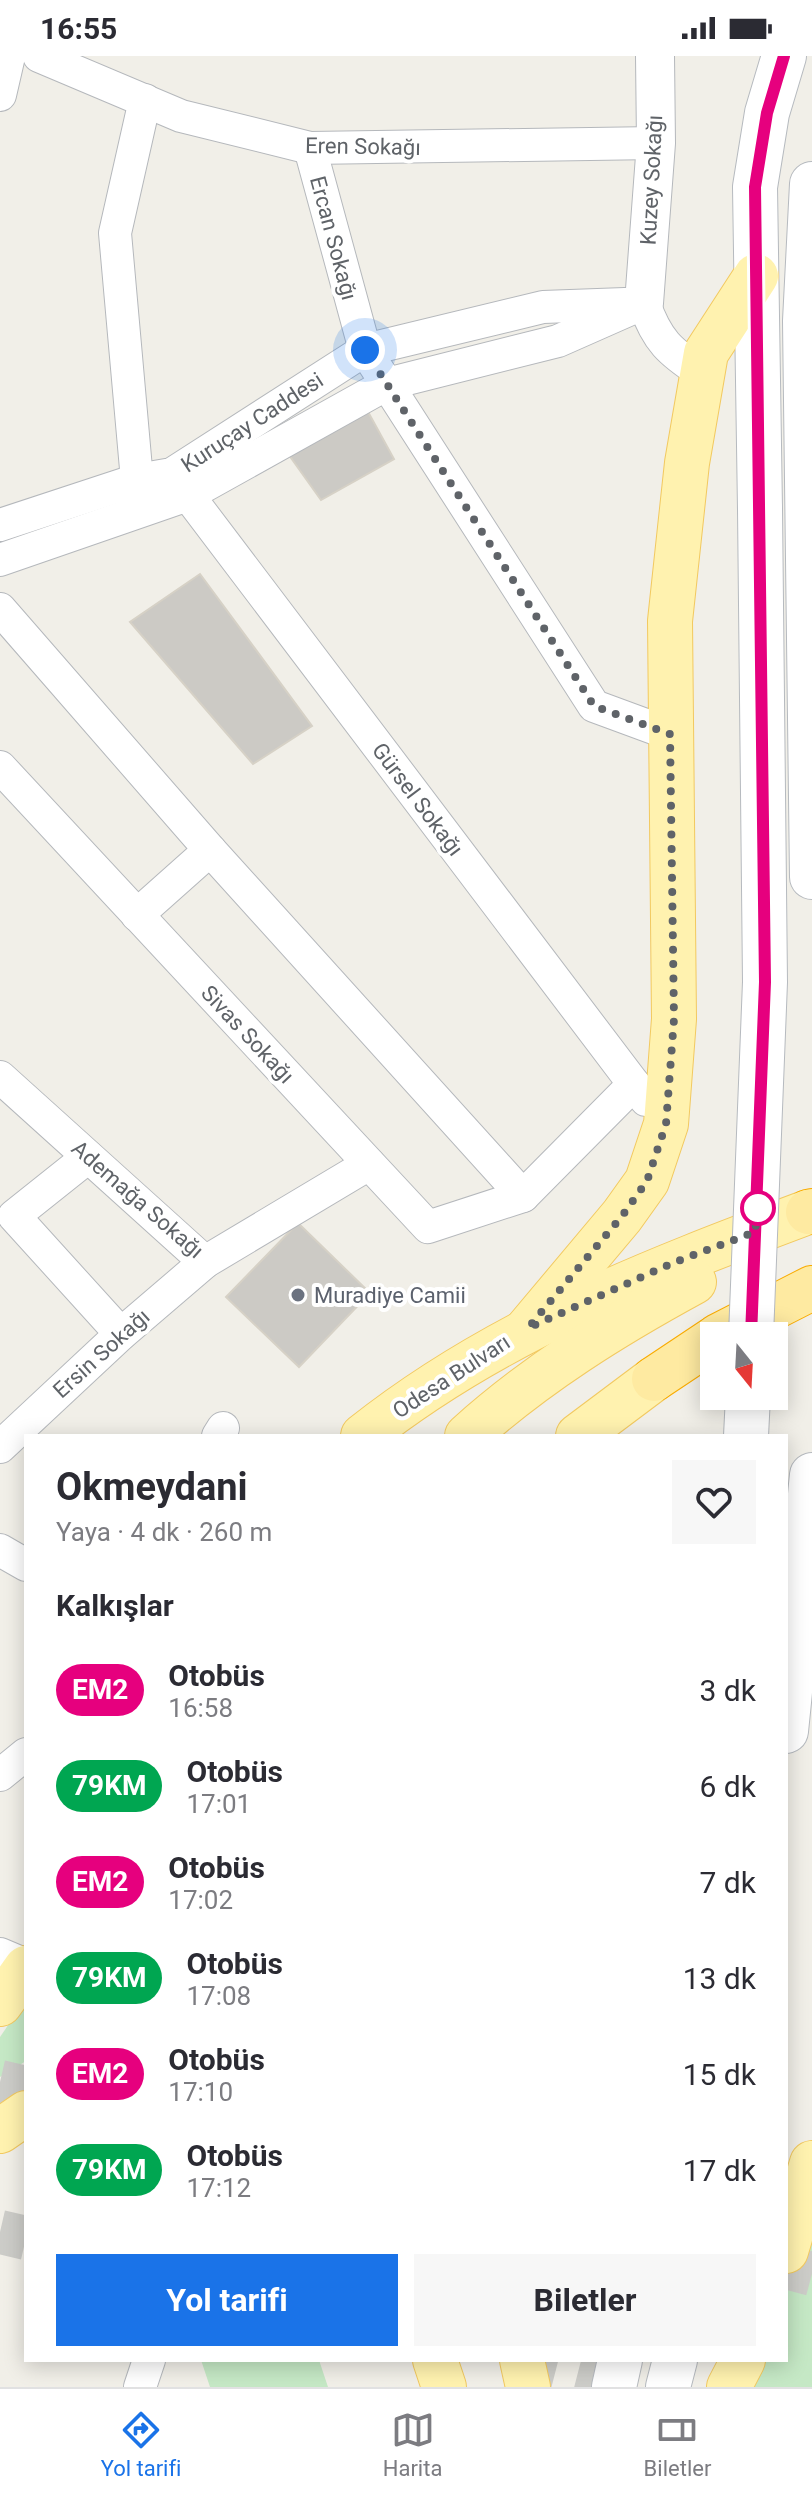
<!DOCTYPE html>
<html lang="tr">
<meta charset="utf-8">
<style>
body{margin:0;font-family:Roboto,sans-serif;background:#f7f7f7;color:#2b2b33;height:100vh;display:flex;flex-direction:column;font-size:30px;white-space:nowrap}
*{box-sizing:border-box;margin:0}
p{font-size:26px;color:#7c7c81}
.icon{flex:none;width:44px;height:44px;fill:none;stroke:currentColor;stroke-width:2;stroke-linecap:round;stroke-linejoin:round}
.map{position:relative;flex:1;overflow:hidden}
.panel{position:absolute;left:24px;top:1378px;width:764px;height:928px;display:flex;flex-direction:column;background:#fff;border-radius:0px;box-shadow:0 4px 20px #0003}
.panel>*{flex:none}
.badge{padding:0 16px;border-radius:26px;font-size:28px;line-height:52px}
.needle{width:52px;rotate:162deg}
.buttons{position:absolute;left:700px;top:1266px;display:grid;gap:16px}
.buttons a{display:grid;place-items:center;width:88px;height:88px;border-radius:0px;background:#fff;box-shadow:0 4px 20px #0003;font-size:40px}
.you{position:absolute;width:40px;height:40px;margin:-20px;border:6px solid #fff;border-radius:50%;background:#1a73e8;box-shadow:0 0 0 12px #1a73e833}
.map>.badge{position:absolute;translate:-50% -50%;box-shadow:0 0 0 4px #fff}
h2{padding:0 32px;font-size:30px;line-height:72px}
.round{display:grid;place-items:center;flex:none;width:84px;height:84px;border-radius:0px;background:#f7f7f7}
.headline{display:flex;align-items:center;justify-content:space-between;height:136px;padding:0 32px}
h1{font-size:38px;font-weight:700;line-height:60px}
.cta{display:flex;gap:16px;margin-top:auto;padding:16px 32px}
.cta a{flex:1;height:92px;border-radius:0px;background:#1a73e8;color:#fff;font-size:32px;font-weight:700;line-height:92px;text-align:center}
.cta a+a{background:#f7f7f7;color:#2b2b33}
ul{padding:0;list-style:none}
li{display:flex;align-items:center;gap:24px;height:96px;padding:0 32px}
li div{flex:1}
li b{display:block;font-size:30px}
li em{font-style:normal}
li .badge{min-width:88px;font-weight:700;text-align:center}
.status{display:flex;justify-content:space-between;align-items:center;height:56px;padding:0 40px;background:#fff;direction:ltr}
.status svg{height:22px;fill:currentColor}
.tabs{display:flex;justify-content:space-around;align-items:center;height:112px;border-top:2px solid #e1e1e2;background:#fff;font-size:22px;color:#7c7c81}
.tabs a{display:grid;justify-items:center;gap:4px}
.tabs .on{color:#1a73e8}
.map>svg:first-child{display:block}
</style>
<div class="status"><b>16:55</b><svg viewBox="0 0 49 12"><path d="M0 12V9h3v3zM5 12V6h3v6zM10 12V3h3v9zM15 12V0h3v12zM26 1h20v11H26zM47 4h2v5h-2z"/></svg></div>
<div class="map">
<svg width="812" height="2331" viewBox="0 0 812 2331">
<rect width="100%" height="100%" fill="#f1efe8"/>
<!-- green -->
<g fill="#c5e8c5">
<path d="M26,1943v62l-26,16v-40z"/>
<path d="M812,2156v175h-66l11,-27h29v-70z"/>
<path d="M201,2304h118l9,27h-118z"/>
</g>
<!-- building -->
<g fill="#cccac5" stroke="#d6d1c6" stroke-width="2">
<path d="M367,354l27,49 -73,41 -32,-45z"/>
<path d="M200,518l112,152 -59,38 -123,-142z"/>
<path d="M298,1167l72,70 -71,74 -73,-70z"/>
</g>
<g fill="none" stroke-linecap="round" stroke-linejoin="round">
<!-- primary-tunnel -->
<g stroke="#ccccc8" stroke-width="44" stroke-dasharray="44 22" stroke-linecap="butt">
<path d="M0,2026l26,6"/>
<path d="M0,2176l26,6"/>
<path d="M786,2211l26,7"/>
<path d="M513,2304l105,27"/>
</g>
<defs>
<g id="minor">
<path d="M39,0l142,60 129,32 346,-5"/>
<path d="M0,39l9,-39"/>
<path d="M145,44l-30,133 22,247 8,18"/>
<path d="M310,92l55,202 229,356 76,28"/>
<path d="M644,247c13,38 26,49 58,70"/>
<path d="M172,418l474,626"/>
<path d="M0,469l137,-45 35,-6 193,-124 178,-43 82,-3"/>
<path d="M0,504l188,-65 199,-111 171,-43 86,-38"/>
<path d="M0,553l210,241 313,346 111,-112"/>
<path d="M0,711l428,460 95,-31"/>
<path d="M137,859l73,-65"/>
<path d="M0,1021l205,185"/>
<path d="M88,1101l-74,59 107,118"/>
<path d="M218,1380l5,-8"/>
<path d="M0,1391l121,-113 84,-72 164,-98"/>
<path d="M0,1494l26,15"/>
<path d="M0,1719l26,-21"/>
<path d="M0,1898l26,11"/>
<path d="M140,2331l9,-27"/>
</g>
<path id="tertiary" d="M644,247l12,-160 -1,-87"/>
<g id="secondary">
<path d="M812,128l-7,137 7,556"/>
<path d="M760,453l-5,-322 12,-74 17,-57"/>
<path d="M746,1380l2,-40"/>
<path d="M786,1675l26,-256"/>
<path d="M614,2331l6,-27"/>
<path d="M668,2331l7,-27"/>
</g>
<g id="primary">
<path d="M528,1272l94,-112 25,-35 19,-57 8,-105 -4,-398 17,-158 19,-110 50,-77"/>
<path d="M363,1380c133,-106 288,-165 445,-224"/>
<path d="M467,1380c69,-62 146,-110 227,-154"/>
<path d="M578,1380l76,-57"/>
<path d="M0,1948l26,-36"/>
<path d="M0,2075l26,-18"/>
<path d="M786,2195l26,-88"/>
<path d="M435,2304l9,27"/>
<path d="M522,2304l6,27"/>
<path d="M729,2331l14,-27"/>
</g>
<g id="trunk">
<path d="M808,1156l4,-1"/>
<path d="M718,1280l94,-48"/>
<path d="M654,1323l60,-40"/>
</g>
</defs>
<!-- minor casing -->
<use href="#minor" stroke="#b5b8bc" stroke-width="34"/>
<!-- tertiary casing -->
<use href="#tertiary" stroke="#b5b8bc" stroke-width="40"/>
<!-- secondary casing -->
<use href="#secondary" stroke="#b6babf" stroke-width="46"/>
<!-- primary casing -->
<use href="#primary" stroke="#f2c960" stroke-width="46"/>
<!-- trunk casing -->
<use href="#trunk" stroke="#f9ab00" stroke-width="46"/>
<!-- minor -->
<use href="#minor" stroke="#fff" stroke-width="32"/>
<!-- tertiary -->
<use href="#tertiary" stroke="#fff" stroke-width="38"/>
<!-- secondary -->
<use href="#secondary" stroke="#fff" stroke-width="44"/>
<!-- primary -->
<use href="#primary" stroke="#fff2af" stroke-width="44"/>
<!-- trunk -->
<use href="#trunk" stroke="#feeaa1" stroke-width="44"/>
<defs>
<path id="secondary-bridge" d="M751,1280l14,-354 -5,-473"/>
</defs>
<!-- secondary-bridge casing -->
<use href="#secondary-bridge" stroke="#b6babf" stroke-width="46" stroke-linecap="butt"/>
<!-- secondary-bridge -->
<use href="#secondary-bridge" stroke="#fff" stroke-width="44"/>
</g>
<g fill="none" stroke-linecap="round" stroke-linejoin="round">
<defs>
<path id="line" d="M751,1280l14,-354 -10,-795 12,-74 17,-57"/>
</defs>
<!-- line casing -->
<use href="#line" stroke="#fff" stroke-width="18"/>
<!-- line -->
<use href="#line" stroke="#e6007e" stroke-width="12"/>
<!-- walk -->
<path stroke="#5f6368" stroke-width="8" stroke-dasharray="0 14.4" d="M365,294l229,356 76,28 4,285 -8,105 -19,57 -25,35 -94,112 147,-66 80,-30 3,-24"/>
</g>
<!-- markers -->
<circle fill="#fff" stroke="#e6007e" stroke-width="4" cx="758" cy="1152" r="16"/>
<circle fill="#6b7280" stroke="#fff" stroke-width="3" cx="298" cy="1239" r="8"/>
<g text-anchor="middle" stroke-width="8" stroke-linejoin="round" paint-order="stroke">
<!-- street labels -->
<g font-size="22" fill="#5f6368" stroke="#fff">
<text transform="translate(363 90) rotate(1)" y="8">Eren Sokağı</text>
<text transform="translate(651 124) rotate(-87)" y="8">Kuzey Sokağı</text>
<text transform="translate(334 182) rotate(75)" y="8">Ercan Sokağı</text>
<text transform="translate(252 366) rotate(-33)" y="8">Kuruçay Caddesi</text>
<text transform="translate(418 743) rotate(53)" y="8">Gürsel Sokağı</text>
<text transform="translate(248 978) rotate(47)" y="8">Sivas Sokağı</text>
<text transform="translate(138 1143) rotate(41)" y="8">Ademağa Sokağı</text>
<text transform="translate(101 1297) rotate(-42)" y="8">Ersin Sokağı</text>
<text transform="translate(451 1320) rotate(-33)" y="8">Odesa Bulvarı</text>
</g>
<!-- worship labels -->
<g font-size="22" fill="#5b616d" stroke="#fff" text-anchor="start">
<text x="314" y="1247">Muradiye Camii</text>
</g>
</g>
</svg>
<div class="buttons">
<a><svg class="needle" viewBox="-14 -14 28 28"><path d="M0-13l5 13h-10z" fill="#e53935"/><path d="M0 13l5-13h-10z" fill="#7c7c81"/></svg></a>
</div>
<div class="you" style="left:365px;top:294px"></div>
<section class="panel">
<div class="headline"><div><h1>Okmeydani</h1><p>Yaya · 4 dk · 260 m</p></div><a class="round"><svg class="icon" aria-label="heart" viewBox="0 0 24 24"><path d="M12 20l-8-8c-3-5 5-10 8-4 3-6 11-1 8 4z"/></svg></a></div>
<h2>Kalkışlar</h2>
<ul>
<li><span class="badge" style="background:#e6007e;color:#fff">EM2</span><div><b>Otobüs</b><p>16:58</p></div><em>3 dk</em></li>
<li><span class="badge" style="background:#00a651;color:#fff">79KM</span><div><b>Otobüs</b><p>17:01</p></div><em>6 dk</em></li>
<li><span class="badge" style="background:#e6007e;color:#fff">EM2</span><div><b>Otobüs</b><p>17:02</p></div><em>7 dk</em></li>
<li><span class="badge" style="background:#00a651;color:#fff">79KM</span><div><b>Otobüs</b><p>17:08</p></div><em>13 dk</em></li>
<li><span class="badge" style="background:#e6007e;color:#fff">EM2</span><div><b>Otobüs</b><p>17:10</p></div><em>15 dk</em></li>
<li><span class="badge" style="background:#00a651;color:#fff">79KM</span><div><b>Otobüs</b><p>17:12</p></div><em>17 dk</em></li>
</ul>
<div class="cta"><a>Yol tarifi</a><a>Biletler</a></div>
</section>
</div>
<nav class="tabs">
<a class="on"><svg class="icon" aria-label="directions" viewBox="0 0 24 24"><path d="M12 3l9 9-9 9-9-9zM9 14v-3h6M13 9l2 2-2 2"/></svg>Yol tarifi</a>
<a><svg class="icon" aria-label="map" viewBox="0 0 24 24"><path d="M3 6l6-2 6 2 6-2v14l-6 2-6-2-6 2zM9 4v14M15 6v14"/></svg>Harita</a>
<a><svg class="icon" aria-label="tickets" viewBox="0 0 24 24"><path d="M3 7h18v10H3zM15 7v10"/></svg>Biletler</a>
</nav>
